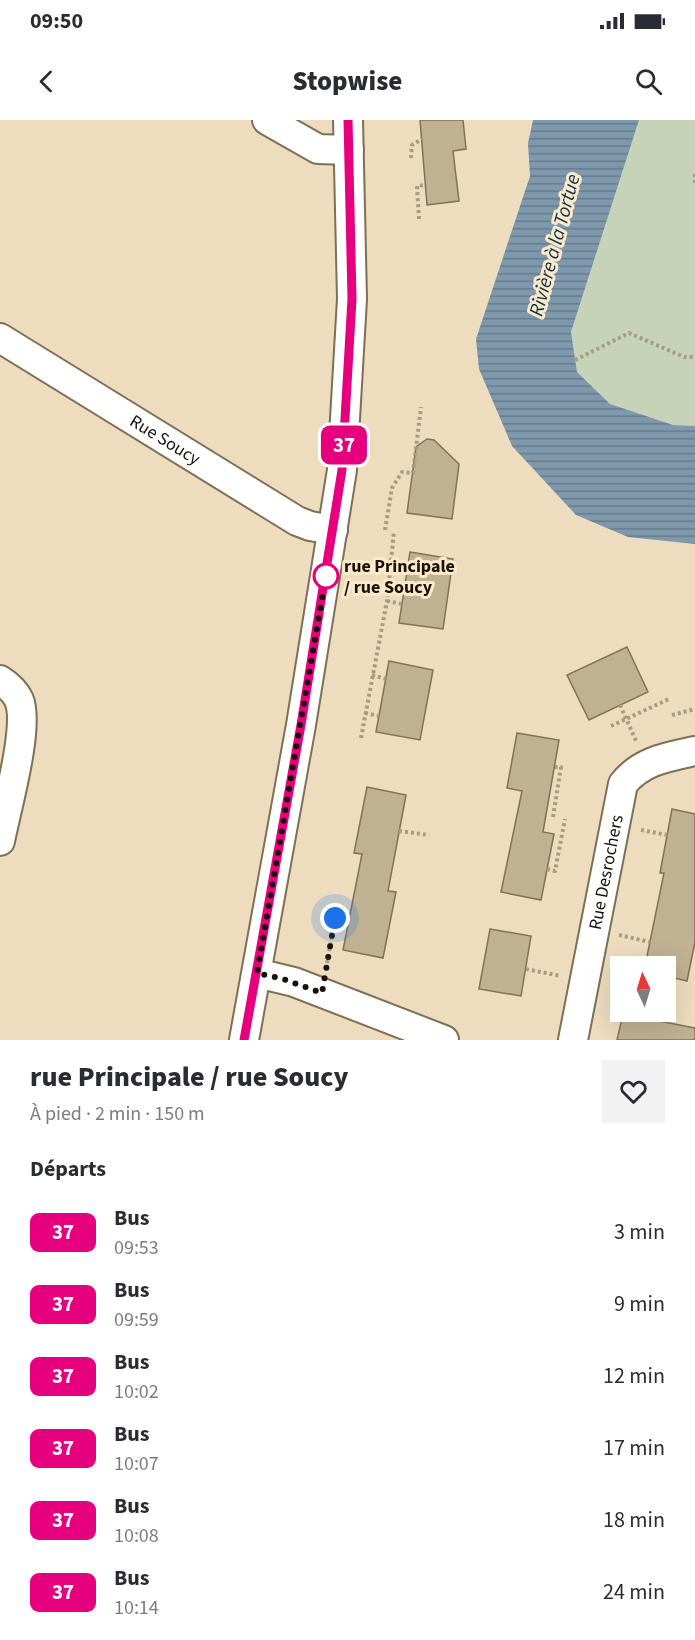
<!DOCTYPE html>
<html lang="fr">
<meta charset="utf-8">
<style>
body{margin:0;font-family:"Source Sans 3",sans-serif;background:#f2f2f3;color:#2b2b33;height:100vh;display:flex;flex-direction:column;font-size:22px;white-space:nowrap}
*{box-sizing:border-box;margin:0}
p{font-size:20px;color:#7c7c81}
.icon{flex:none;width:33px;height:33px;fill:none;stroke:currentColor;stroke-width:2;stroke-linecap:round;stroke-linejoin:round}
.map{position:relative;height:920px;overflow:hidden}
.details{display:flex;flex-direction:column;background:#fff;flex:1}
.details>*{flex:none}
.badge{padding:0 12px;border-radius:9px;font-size:21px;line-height:39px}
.needle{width:39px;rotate:356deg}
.fabs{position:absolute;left:610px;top:836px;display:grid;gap:12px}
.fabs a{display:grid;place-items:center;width:66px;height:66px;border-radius:0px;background:#fff;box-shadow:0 6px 24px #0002;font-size:30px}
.you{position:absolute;width:30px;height:30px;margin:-15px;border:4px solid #fff;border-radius:50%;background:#1a73e8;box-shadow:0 0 0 9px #1a73e833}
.map>.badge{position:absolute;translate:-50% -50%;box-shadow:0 0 0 3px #fff}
h2{padding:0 30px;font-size:22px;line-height:54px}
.round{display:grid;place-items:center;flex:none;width:63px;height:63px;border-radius:0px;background:#f2f2f3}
.overview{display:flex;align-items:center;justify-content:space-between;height:102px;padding:0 30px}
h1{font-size:28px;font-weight:800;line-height:45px}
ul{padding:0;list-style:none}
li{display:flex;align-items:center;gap:18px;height:72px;padding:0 30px}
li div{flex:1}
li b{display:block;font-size:22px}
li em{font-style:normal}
li .badge{min-width:66px;font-weight:700;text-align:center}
.status{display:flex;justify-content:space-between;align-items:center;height:42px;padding:0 30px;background:#fff;direction:ltr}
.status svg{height:16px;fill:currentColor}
header{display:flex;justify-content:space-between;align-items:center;height:78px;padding:0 30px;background:#fff;font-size:27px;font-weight:800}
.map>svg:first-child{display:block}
</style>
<div class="status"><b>09:50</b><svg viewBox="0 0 49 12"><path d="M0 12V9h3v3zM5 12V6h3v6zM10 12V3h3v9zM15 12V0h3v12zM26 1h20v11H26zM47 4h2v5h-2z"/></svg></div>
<header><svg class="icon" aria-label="back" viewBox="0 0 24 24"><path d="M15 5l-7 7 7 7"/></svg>Stopwise<svg class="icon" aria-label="search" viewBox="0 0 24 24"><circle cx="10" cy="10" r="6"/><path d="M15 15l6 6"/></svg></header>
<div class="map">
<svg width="695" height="920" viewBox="0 0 695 920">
<defs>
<pattern id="water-rules" width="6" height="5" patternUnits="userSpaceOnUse" patternTransform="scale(1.5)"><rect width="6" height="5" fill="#7e99ad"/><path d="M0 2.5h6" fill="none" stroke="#667b8b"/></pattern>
</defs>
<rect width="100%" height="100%" fill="#eddcbe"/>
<!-- green -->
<path fill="#c6d3b9" d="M639,0h56v306l-22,-1 -63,-21 -33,-32 -6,-40z"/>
<!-- water -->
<path fill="url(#water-rules)" d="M533,0h106l-68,212 6,40 33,32 63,21 22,1v118l-67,-7 -52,-22 -64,-69 -33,-77 -3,-30 54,-163 -2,-33z"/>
<!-- building -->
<g fill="#c1b193" stroke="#817256" stroke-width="1.5">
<path d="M420,0h43l3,29 -13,2 6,50 -32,4z"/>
<path d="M427,319l7,1 25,24 -7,55 -45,-6 9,-66z"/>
<path d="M410,432l43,7 -10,70 -44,-6z"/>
<path d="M627,527l21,45 -59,28 -22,-45z"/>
<path d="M389,541l44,9 -13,70 -44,-8z"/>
<path d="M517,613l42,7 -16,92 11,2 -13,66 -40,-8 21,-101 -15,-3z"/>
<path d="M367,667l39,8 -18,96 8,1 -13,66 -40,-8 19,-96 -8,-1z"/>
<path d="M672,689l23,5v128l-8,39 -21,-5v-10h-21l19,-93h-4z"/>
<path d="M490,809l41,7 -10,60 -42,-7z"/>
<path d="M623,894l72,14v12h-78z"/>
</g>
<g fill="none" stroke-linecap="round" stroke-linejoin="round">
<defs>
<g id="minor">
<path d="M267,0l51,29 31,1"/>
<path id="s1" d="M0,218l297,183 13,5 23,4"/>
<path d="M0,560c8,5 15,11 19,20 11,26 -13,110 -19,141"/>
<path d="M257,853l37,9 150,58"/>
<path d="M244,920l57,-315 41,-255 10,-171 -4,-179"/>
<path id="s2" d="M573,920l50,-256c18,-23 44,-27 72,-33"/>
</g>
</defs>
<!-- minor casing -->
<use href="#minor" stroke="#7f6f54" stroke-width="32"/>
<!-- path -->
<g stroke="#a89b83" stroke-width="4" stroke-dasharray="3 3" stroke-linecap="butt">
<path d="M411,38l1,-13 10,-6"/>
<path d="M695,54v12"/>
<path d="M419,99l-2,-33 8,-1"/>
<path d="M575,240l54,-27 55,24h11"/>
<path d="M385,410l7,-42 10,-16 11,1 8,-66"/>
<path d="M390,449l17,1"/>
<path d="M387,481l15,3"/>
<path d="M372,555l14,4"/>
<path d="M620,585l17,38"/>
<path d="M365,593l14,3"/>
<path d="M672,595l23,-6"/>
<path d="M611,606l58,-27"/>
<path d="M361,618l26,-137 7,-70"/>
<path d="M553,697l8,-50h-6"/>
<path d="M641,710l26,5"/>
<path d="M399,711l30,4"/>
<path d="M547,749l8,2 10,-52"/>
<path d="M619,815l31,7"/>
<path d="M326,849l9,-51 14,3"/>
<path d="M526,849l35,7"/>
</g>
<!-- minor -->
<use href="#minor" stroke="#fff" stroke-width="28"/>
</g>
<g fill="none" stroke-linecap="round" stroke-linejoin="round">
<defs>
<path id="line" d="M244,920l57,-315 41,-255 10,-171 -4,-179"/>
</defs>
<!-- line casing -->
<use href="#line" stroke="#fff" stroke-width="14"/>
<!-- line -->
<use href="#line" stroke="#e6007e" stroke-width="9"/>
<!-- walk -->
<path stroke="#171107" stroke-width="6" stroke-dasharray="0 10.8" d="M326,456l-69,397 26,6 39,14 13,-75"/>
</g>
<!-- markers -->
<circle fill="#fff" stroke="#e6007e" stroke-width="3" cx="326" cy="456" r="12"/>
<g text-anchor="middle" stroke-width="6" stroke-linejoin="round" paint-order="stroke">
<!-- street labels -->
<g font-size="18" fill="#171107" stroke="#fbe9ca">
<text dy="6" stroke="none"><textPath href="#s1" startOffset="194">Rue Soucy</textPath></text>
<text dy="6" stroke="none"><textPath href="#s2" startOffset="171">Rue Desrochers</textPath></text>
</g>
<!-- stop labels -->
<g font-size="18" font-weight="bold" fill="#171107" stroke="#fbe9ca" text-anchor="start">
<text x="344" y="452">rue Principale<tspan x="344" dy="21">/ rue Soucy</tspan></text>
</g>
<!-- water labels -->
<g font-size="20" font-style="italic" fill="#0d3148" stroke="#fbe9ca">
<text transform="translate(554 125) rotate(-75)" y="7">Rivière à la Tortue</text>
</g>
</g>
</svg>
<div class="fabs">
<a><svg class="needle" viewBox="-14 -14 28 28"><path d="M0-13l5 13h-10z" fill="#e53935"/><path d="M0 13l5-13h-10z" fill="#7c7c81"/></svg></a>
</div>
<div class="you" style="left:335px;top:798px"></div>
<b class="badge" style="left:344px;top:325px;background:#e6007e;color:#fff">37</b>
</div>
<section class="details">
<div class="overview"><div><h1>rue Principale / rue Soucy</h1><p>À pied · 2 min · 150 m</p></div><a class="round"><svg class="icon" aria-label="heart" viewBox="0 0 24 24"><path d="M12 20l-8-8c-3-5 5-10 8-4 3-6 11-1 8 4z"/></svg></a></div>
<h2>Départs</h2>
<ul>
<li><span class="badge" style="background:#e6007e;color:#fff">37</span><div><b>Bus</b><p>09:53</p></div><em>3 min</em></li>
<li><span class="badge" style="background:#e6007e;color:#fff">37</span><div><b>Bus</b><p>09:59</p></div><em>9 min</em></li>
<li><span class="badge" style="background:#e6007e;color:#fff">37</span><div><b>Bus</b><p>10:02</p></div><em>12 min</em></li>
<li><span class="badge" style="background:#e6007e;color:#fff">37</span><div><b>Bus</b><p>10:07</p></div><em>17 min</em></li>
<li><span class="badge" style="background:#e6007e;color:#fff">37</span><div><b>Bus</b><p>10:08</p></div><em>18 min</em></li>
<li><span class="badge" style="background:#e6007e;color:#fff">37</span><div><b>Bus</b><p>10:14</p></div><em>24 min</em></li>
</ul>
</section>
